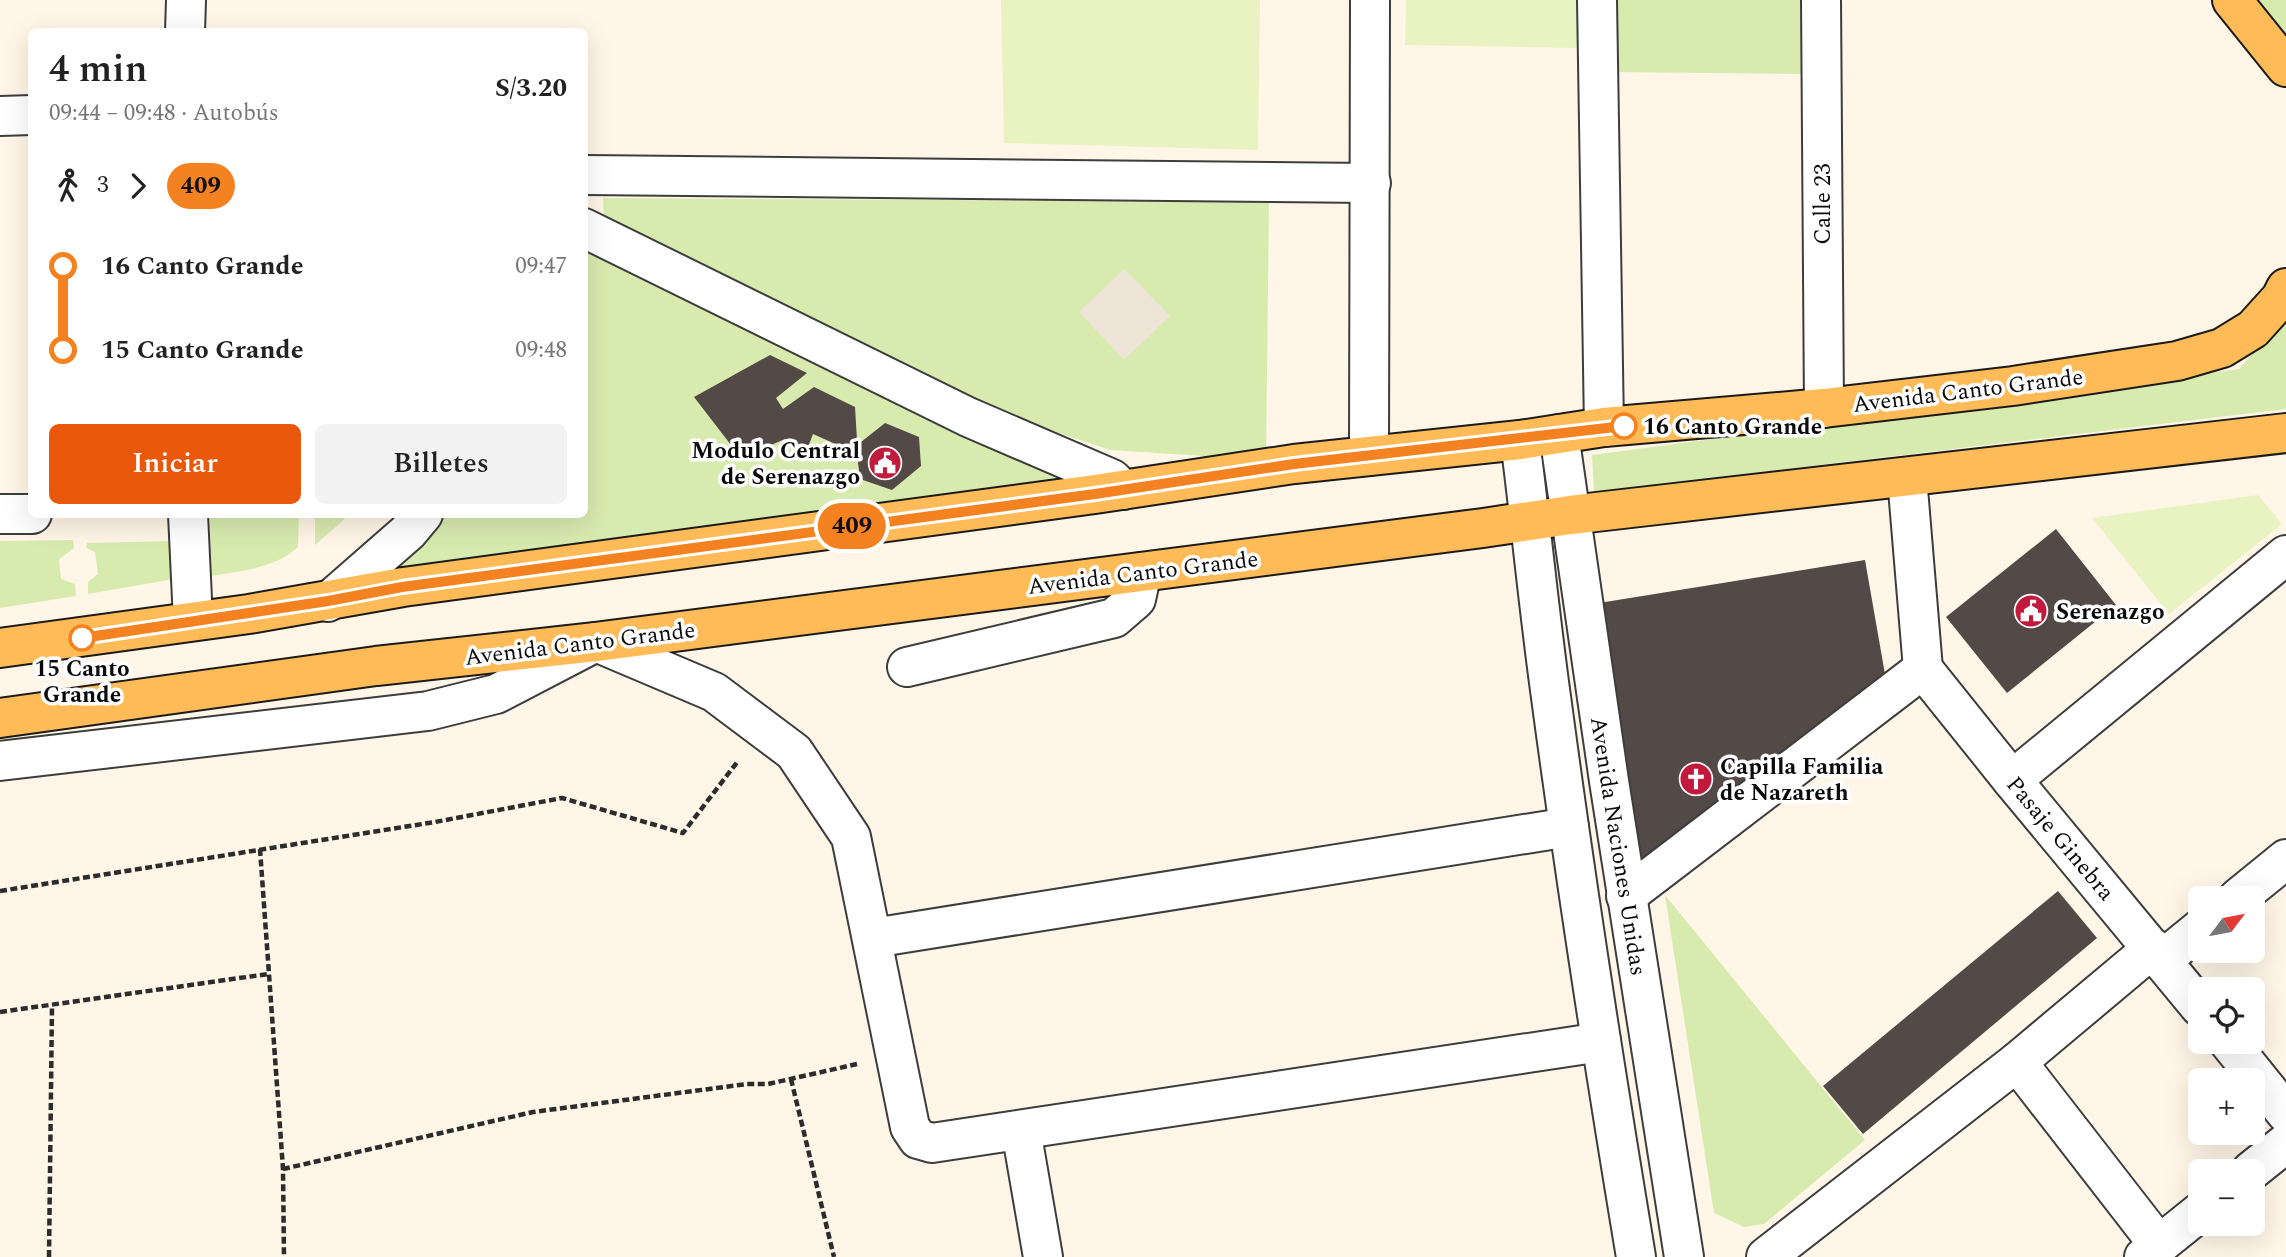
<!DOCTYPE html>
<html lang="es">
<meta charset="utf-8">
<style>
body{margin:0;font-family:Spectral,serif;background:#f2f2f2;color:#222;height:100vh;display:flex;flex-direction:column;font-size:26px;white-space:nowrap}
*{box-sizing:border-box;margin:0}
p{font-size:23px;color:#767676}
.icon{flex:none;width:38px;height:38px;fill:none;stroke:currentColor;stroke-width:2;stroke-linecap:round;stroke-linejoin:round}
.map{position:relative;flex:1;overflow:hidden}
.sheet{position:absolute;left:28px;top:28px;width:560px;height:490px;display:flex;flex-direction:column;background:#fff;border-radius:10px;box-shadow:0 7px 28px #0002}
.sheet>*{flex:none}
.badge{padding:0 14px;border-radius:23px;font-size:24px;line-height:46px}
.needle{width:46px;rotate:58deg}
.buttons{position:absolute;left:2188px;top:886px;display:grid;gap:14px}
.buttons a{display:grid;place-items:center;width:77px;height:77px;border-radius:10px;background:#fff;box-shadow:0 7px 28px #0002;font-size:35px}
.map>.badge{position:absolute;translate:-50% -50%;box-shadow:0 0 0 4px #fff}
.legs{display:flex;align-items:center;gap:10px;height:77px;padding:0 21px;font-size:23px}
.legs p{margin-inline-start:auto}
.head{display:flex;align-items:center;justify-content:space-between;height:119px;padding:0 21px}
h1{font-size:38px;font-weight:600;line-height:52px}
.cta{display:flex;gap:14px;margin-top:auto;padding:14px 21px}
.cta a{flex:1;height:80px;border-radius:10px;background:#ea580c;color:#fff;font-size:28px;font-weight:600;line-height:80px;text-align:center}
.cta a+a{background:#f2f2f2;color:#222}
ul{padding:0 21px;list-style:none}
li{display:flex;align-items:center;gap:24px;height:84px;font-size:26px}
li i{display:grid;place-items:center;width:10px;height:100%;margin:0 9px;background:currentColor}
li i::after{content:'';width:18px;height:18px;margin:-9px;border:5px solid;border-radius:50%;background:#fff}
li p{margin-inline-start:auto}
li:first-child i{background:linear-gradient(#0000 50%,currentColor 0)}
li:last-child i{background:linear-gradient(currentColor 50%,#0000 0)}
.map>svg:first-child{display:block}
</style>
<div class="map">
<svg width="2286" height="1257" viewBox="0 0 2286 1257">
<rect width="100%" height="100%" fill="#fff6e7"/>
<!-- green -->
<g fill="#d8ebaf">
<path d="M1608,0h207l1,74 -207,-2z"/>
<path d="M2257,0h29v35z"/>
<path d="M603,198l666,4 -3,258 -156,-10 -105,-35 -401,-194z"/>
<path d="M585,249l502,235 -723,99 69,-68 151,-1z"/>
<path d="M2286,315v94l-692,83 -2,-37 647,-86z"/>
<path d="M210,515h89l-1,32c-22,21 -57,24 -87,29z"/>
<path d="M315,515v-1l34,1 -34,30z"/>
<path d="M73,540l1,8 -15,11 2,20 14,5 1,12 -76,12v-67z"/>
<path d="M172,541l2,38 -86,15v-12l10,-8 -3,-22 -9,-4 1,-5z"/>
<path d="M1665,895l200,245 -101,84 -20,3 -30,-14z"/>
</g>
<!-- pitch -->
<g fill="#e9f2c1">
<path d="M1001,0h259l-2,150 -254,-7z"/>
<path d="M1406,0h170l2,48 -173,-3z"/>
<path d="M2258,495l24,29 -113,90 -77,-96z"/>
</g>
<!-- plaza -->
<path fill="#eee4d7" d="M1124,269l46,47 -46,44 -45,-48z"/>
<!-- building -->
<g fill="#534946">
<path d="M770,355l37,18 -31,25 7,11 31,-22 41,20 2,33 -6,11 -38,-17 -5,13 -23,-8 -44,19 -47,-61z"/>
<path d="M885,423l34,14 2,29 -29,24 -32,-11 -4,-33z"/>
<path d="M2056,529l60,76 -109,88 -61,-76z"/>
<path d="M1865,560l21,120 -243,197 -44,-274z"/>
<path d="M2058,891l39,47 -234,196 -40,-48z"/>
</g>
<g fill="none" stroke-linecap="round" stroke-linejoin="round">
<defs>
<g id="minor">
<path d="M1597,0l7,427"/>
<path d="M1821,0l3,408"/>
<path d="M185,32l1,-32"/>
<path d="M0,116l32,-1"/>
<path d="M584,175l787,8"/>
<path d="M584,228l384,189 144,62 11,11"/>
<path d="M1559,434l50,347 75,476"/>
<path d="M1520,440c11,85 19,171 31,257 25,187 54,374 85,560"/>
<path d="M1369,456l1,-456"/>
<path d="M1907,477l16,192"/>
<path d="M0,514h32"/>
<path d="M188,514l5,107"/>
<path d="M328,602l80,-70 15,-18"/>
<path d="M907,667l207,-49 22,-19 6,-27"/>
<path d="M1923,669l89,111 188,227"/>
<path d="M0,761l428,-50 68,-17 100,-52 118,50 80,60 57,85 59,290 8,12 14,4 669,-101"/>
<path d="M2012,780l274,-225"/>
<path d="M1626,896l297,-227"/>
<path d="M2238,898l48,-39"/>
<path d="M873,938l696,-111"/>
<path d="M2162,960l38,-31"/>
<path d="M2228,1041l58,72"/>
<path d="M2017,1062l142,183"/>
<path d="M1021,1130l22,127"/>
<path d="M2251,1171l35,-28"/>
<path d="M1766,1257l251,-195 136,-114"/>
<path d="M2144,1257l56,-45"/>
</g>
<g id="major">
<path d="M2232,0l54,67"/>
<path d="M0,648l249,-34 154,-27 692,-93 199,-30 226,-24 84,-13 220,-19 189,-22 164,-25 45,-13 31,-19 28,-31 5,-10"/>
<path d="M0,718l376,-52 220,-24 887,-114 87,-13 716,-82"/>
</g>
</defs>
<!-- minor casing -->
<use href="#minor" stroke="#3d3d3d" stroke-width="42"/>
<!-- major casing -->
<use href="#major" stroke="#1b1b1b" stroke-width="42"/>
<!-- path -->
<g stroke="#2c2c2c" stroke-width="4.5" stroke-dasharray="7 3.5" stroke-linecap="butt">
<path d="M260,849l23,320 1,88"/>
<path d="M0,891l435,-69 127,-24 121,35 55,-72"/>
<path d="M0,1012l268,-38"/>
<path d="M791,1079l43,178"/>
<path d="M283,1169l250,-57 214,-28h21l89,-20"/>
<path d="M49,1257l3,-250"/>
</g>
<!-- minor -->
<use href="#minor" stroke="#fff" stroke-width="38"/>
<!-- major -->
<use href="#major" stroke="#ffbb57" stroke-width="38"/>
</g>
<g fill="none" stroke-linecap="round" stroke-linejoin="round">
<defs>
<path id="line-1" d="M82,638l246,-37 74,-14 693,-93 199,-30 330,-38"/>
</defs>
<!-- line-1 casing -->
<use href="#line-1" stroke="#fff" stroke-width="16"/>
<!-- line-1 -->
<use href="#line-1" stroke="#f58220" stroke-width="10"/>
</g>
<!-- icons -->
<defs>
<symbol id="civic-disc" viewBox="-11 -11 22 22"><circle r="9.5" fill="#c21a3d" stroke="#fff"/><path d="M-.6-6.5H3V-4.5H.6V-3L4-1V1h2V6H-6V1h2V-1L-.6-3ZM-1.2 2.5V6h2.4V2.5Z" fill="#fff"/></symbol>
<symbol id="church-disc" viewBox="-11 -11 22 22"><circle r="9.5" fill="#c21a3d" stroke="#fff"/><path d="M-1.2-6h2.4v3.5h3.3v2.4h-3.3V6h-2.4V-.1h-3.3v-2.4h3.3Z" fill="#fff"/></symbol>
</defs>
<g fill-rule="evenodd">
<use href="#civic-disc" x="866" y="444" width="38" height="38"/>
<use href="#civic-disc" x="2012" y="592" width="38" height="38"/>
<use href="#church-disc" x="1677" y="760" width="38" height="38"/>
</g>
<!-- markers -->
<g fill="#fff" stroke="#f58220" stroke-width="3.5">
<circle cx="1624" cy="426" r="12"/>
<circle cx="82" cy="638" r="12"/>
</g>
<g text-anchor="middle" stroke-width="7" stroke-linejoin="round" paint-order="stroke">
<!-- street labels -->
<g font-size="23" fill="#0a0a0a" stroke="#fff">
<text transform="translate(1822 204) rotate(-90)" y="8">Calle 23</text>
<text transform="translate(1968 390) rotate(-7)" y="8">Avenida Canto Grande</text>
<text transform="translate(1143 572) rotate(-7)" y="8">Avenida Canto Grande</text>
<text transform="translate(580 643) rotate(-7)" y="8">Avenida Canto Grande</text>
<text transform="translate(2061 838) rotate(50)" y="8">Pasaje Ginebra</text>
<text transform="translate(1619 846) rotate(81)" y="8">Avenida Naciones Unidas</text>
</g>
<!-- stop labels -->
<g font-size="23" font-weight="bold" fill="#0a0a0a" stroke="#fff" text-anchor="start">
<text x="1643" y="434">16 Canto Grande</text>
<text x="82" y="676" text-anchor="middle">15 Canto<tspan x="82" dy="26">Grande</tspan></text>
</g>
<!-- poi labels -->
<g font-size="23" font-weight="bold" fill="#0a0a0a" stroke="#fff" text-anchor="start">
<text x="860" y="458" text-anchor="end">Modulo Central<tspan x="860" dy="26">de Serenazgo</tspan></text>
<text x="2056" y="619">Serenazgo</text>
<text x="1720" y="774">Capilla Familia<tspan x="1720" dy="26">de Nazareth</tspan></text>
</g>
</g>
</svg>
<div class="buttons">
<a><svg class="needle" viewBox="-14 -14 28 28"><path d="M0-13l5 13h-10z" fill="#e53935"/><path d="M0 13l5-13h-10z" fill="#767676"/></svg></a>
<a><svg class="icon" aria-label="locate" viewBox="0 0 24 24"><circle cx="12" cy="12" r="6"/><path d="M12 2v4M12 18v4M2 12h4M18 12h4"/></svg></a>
<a>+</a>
<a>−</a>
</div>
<b class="badge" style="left:852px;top:526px;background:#f58220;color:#111">409</b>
<section class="sheet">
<div class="head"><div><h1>4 min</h1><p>09:44 – 09:48 · Autobús</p></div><b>S/3.20</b></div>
<div class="legs"><svg class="icon" aria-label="walk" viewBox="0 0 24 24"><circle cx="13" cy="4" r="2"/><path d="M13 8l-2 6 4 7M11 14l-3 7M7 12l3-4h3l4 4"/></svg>3<svg class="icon" aria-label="forward" viewBox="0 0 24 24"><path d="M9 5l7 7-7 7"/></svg><b class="badge" style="background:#f58220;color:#111">409</b></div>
<ul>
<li><i style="color:#f58220"></i><b>16 Canto Grande</b><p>09:47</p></li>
<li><i style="color:#f58220"></i><b>15 Canto Grande</b><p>09:48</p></li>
</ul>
<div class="cta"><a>Iniciar</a><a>Billetes</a></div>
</section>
</div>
